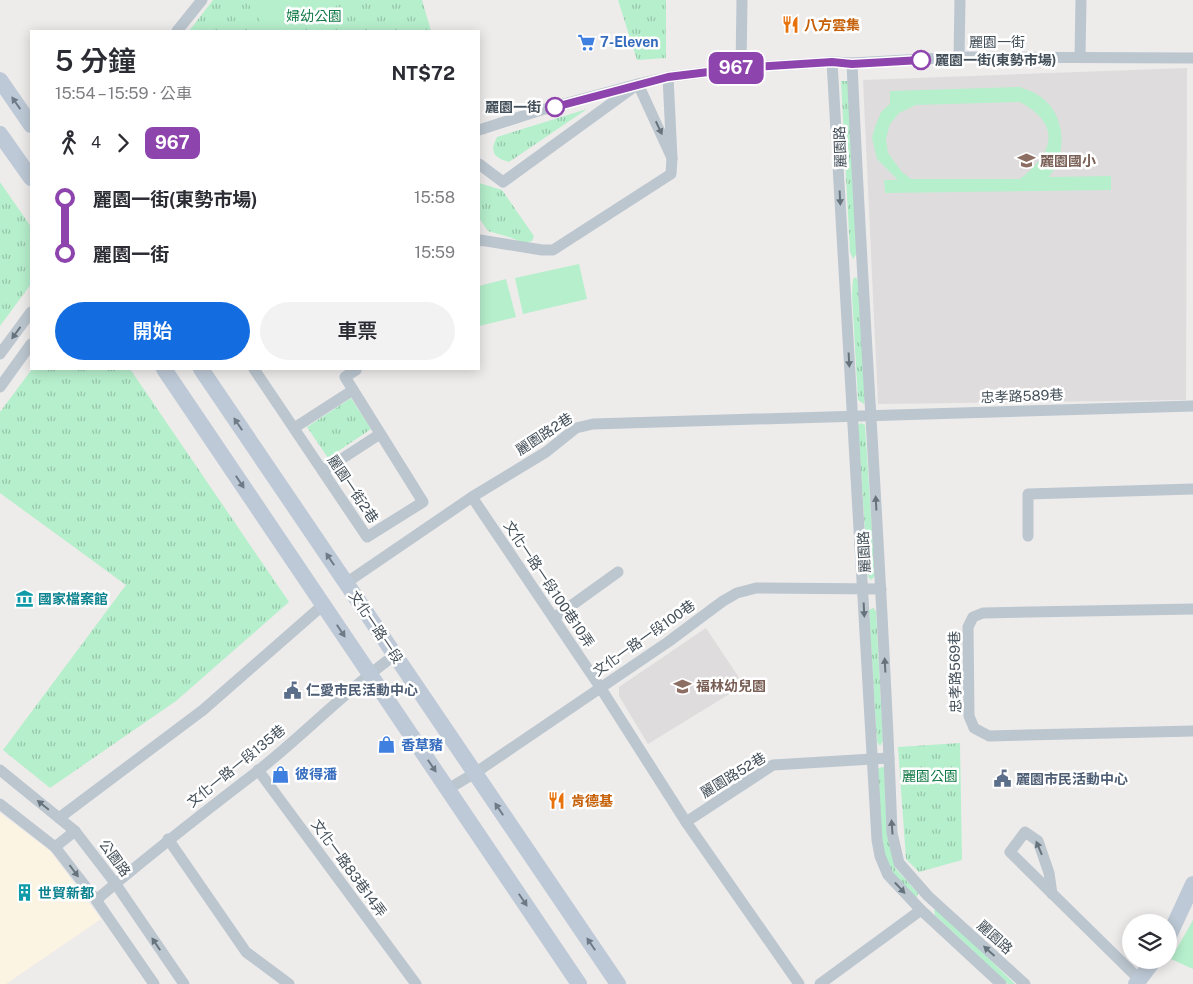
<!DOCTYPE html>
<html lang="zh-TW">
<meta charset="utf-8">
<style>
body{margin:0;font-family:"Public Sans","Noto Sans TC",sans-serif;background:#f2f2f3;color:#2b2b33;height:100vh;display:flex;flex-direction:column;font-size:19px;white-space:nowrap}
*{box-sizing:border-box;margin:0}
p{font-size:16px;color:#7c7c81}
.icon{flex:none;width:28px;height:28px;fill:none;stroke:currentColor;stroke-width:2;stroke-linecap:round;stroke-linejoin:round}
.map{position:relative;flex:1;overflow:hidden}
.drawer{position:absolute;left:30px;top:30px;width:450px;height:340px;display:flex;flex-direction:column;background:#fff;border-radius:0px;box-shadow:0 2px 12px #0003}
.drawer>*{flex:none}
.badge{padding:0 10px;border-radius:8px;font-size:18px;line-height:32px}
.controls{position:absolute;left:1122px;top:914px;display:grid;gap:10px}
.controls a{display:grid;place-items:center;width:55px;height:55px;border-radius:50%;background:#fff;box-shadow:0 2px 12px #0003;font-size:25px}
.map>.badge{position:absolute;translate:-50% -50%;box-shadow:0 0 0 2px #fff}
.legs{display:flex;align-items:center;gap:8px;height:55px;padding:0 25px;font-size:16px}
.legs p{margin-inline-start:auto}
.head{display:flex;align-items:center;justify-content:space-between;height:85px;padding:0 25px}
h1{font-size:28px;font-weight:600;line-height:38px}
.primary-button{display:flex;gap:10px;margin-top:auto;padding:10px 25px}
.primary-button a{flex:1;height:58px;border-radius:30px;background:#146de0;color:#fff;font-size:20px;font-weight:600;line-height:58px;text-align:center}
.primary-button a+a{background:#f2f2f3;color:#2b2b33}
ul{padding:0 25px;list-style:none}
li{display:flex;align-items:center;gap:18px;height:55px;font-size:19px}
li i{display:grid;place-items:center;width:8px;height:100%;margin:0 6px;background:currentColor}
li i::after{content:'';width:12px;height:12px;margin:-6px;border:4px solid;border-radius:50%;background:#fff}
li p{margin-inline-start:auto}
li:first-child i{background:linear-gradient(#0000 50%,currentColor 0)}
li:last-child i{background:linear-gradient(currentColor 50%,#0000 0)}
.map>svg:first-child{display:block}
</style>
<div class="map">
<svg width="1193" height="984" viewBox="0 0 1193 984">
<defs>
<pattern id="grass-tufts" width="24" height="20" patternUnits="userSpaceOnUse" patternTransform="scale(1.25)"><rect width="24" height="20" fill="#b6efcc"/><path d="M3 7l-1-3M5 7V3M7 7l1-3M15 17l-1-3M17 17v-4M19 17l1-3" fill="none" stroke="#96c4a9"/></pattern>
</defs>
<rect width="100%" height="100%" fill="#eeebeb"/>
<!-- commercial -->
<path fill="#fcf4e2" d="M0,813l50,38 51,68 -95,65h-6z"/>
<!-- education -->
<g fill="#dfdcdd">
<path d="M1187,68l-1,332 -308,4 -15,-324z"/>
<path d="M706,628l38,57 -96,59 -29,-48v-9z"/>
</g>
<!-- grass -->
<g fill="url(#grass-tufts)">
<path d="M213,0h209l9,31h-242z"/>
<path d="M618,0h48v58l-29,2z"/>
<path d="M841,81h7l9,172 -4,6 -3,-7z"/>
<path d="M587,109l-78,53c-15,-4 -20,-10 -12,-25z"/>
<path d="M0,182l31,45v57l-31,42z"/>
<path d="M479,183l23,7 32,46 -2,5 -8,2 -15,-6 -21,-6 -9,-13z"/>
<path d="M856,277l2,4 7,116 -1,7 -6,-4 -6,-105 1,-16z"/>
<path d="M32,369h98l159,233 -113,99 -126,87 -47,-38 123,-165 -126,-92v-81z"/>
<path d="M351,398l20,31 -43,29 -21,-31z"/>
<path d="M861,423l4,2 10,151 -4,4 -3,-3 -10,-152z"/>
<path d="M873,608l3,3 7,130 -3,5 -3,-4 -8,-132z"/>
<path d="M960,743l2,117 -43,12 -13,-13 -8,-112z"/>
<path d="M884,767l7,80 4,21 23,25 -1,4h-4l-22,-27 -8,-17 -6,-77 1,-8z"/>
<path d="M934,910h5l76,74h-7l-73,-69z"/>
</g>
<!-- garden -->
<g fill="#b6efcc" fill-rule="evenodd">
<path d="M246,0h90l3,4 -40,27h-32z"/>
<path d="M1020,87c6,3 13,4 18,8 23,14 29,46 19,69 -2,5 -6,9 -8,13l62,-1v14l-226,3 -1,-13h14l-21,-21 -5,-21 3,-11 6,-15 9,-8v-13zM1020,102c42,23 34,51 0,77h-109l-9,-7 -14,-19 -2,-14 4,-15 9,-11 17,-8z"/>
<path d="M579,264l8,35 -64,15 -8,-36z"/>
<path d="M506,279l10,38 -37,9v-40z"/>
<path d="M1193,920v49l-22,-10z"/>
</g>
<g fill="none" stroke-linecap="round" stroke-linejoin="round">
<!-- street -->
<g stroke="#bbc6cf" stroke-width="11">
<path d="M177,31l25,-31"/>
<path d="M959,57l1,-57"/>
<path d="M1080,57l1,-57"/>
<path d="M832,62l45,778 3,16 8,19 33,35 80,74"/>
<path d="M852,63c11,257 31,513 40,770l7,30 29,33 97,88"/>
<path d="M741,68l1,-68"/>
<path d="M479,130l59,-19 100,-27 30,-7 73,-9 91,-6 20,1 107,-6 234,1"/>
<path d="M479,164l24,18 135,-98 34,74 -4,-81"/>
<path d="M479,241l1,-1 62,10h11l118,-76 1,-16"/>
<path d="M0,354l31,-42"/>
<path d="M254,369l113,168 56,-35 -78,-125 11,-7 -1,-1"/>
<path d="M0,387l31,-43"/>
<path d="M294,428l59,-38"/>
<path d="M323,471l57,-37"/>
<path d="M472,497l128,190 86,135 113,162"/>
<path d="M1028,536v-42l165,-5"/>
<path d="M346,583l126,-86 74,-45 30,-24 17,-4 600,-18"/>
<path d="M1193,609l-210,4 -10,4 -5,10 1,89 5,12 15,8 204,-5"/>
<path d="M554,618l64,-46"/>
<path d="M0,770l75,61 40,52 69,101"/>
<path d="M258,770l158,214"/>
<path d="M448,789l27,-16 193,-131 55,-41 14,-8 19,-5 125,1"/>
<path d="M0,804l55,43 41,53 58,84"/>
<path d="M59,818l144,-108 120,-105"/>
<path d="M686,822l87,-57 116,-7"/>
<path d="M168,839l78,113 43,32"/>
<path d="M55,847l20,-16"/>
<path d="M1052,894l-3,-21 -11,-32 -13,-9 -15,20 130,128"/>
<path d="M96,900c53,-45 108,-88 163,-130 47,-37 87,-80 136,-115"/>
<path d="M820,984l101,-74"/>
</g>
<!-- secondary -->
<g stroke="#bdc9d6" stroke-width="16">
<path d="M0,80l31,45"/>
<path d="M0,134l31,44"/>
<path d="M164,369l415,615"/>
<path d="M201,369l417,615"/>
<path d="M1169,936l24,-52"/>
<path d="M1136,984l18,-24"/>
</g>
</g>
<!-- one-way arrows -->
<defs><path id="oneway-solid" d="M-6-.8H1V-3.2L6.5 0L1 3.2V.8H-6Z" transform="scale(1.25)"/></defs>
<g fill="#6e7a85">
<use href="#oneway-solid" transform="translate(16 103) rotate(-125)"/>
<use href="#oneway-solid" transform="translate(238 424) rotate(-124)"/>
<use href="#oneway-solid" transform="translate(240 482) rotate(56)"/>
<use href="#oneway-solid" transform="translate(330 559) rotate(-124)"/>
<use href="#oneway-solid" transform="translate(341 631) rotate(56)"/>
<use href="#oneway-solid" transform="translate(432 766) rotate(56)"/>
<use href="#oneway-solid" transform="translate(499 809) rotate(-124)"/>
<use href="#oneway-solid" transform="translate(523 900) rotate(56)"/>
<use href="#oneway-solid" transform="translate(591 944) rotate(-124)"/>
</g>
<g fill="#67737c">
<use href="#oneway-solid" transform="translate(659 128) rotate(65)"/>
<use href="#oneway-solid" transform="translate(840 198) rotate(87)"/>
<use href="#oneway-solid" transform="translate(16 333) rotate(126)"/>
<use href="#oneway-solid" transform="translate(849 360) rotate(87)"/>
<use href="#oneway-solid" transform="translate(876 503) rotate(-93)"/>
<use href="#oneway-solid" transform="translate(864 610) rotate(87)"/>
<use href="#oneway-solid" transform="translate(885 665) rotate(-93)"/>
<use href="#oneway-solid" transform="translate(43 805) rotate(-141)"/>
<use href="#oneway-solid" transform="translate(892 827) rotate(-94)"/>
<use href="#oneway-solid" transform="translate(1039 848) rotate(-113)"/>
<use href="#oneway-solid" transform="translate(74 871) rotate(53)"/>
<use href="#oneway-solid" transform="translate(900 888) rotate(47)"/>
<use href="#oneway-solid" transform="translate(156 944) rotate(-124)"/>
<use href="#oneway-solid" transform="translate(989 951) rotate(-138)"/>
</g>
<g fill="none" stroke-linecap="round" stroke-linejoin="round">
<defs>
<path id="line-1" d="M555,107l113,-30 73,-9 91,-6 20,2 69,-4"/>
</defs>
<!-- line-1 casing -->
<use href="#line-1" stroke="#fff" stroke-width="11"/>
<!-- line-1 -->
<use href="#line-1" stroke="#8e44ad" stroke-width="8"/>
</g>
<!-- icons -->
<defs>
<symbol id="restaurant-bare" viewBox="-9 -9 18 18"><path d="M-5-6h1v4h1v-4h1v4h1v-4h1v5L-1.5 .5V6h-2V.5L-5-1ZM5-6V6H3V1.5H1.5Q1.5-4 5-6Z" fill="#e8710a" stroke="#fff" stroke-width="2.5" paint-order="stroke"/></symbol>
<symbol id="supermarket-bare" viewBox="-9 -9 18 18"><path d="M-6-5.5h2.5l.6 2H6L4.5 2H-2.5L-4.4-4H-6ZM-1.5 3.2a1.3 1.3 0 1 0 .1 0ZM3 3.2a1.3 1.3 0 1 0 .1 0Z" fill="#3f7fe0" stroke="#fff" stroke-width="2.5" paint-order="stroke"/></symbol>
<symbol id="school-bare" viewBox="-9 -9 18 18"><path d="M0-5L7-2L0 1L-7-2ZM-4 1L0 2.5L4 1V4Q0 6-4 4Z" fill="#8d6e63" stroke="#fff" stroke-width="2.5" paint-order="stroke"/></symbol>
<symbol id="museum-bare" viewBox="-9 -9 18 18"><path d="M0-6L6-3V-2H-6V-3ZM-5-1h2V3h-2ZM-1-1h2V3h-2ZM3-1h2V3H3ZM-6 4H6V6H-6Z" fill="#0f9aa8" stroke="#fff" stroke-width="2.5" paint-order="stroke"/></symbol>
<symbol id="civic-bare" viewBox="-9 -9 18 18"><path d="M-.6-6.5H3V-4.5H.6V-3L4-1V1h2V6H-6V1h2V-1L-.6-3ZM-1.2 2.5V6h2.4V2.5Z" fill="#5c6f8a" stroke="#fff" stroke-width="2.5" paint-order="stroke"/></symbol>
<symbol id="shop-bare" viewBox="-9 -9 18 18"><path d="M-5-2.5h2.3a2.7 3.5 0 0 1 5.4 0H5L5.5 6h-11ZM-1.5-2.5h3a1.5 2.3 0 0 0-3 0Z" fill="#3f7fe0" stroke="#fff" stroke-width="2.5" paint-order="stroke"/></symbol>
<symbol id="building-bare" viewBox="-9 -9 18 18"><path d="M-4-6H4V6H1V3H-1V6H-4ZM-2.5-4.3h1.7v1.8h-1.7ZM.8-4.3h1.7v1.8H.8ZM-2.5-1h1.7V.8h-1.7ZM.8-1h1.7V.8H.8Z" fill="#0f9aa8" stroke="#fff" stroke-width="2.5" paint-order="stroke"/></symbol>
</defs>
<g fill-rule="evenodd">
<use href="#restaurant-bare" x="778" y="12" width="25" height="25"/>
<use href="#supermarket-bare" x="574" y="30" width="25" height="25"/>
<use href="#school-bare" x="1014" y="148" width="25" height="25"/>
<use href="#museum-bare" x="12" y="586" width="25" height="25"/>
<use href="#school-bare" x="670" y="674" width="25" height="25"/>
<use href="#civic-bare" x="280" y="678" width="25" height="25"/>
<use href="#shop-bare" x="374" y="732" width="25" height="25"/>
<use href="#shop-bare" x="268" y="762" width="25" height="25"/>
<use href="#civic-bare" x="990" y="766" width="25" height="25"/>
<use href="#restaurant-bare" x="544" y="788" width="25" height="25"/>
<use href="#building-bare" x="12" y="880" width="25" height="25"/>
</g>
<!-- markers -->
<g fill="#fff" stroke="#8e44ad" stroke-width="2.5">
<circle cx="921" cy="60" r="9"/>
<circle cx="555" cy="107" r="9"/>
</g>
<g text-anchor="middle" stroke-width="5" stroke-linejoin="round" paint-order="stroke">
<!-- park labels -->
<g font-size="14" fill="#137b47" stroke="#fff">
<text x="314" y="21">婦幼公園</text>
<text x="930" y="781">麗園公園</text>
</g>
<!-- food labels -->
<g font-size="14" font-weight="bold" fill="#c56008" stroke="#fff" text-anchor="start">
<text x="804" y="30">八方雲集</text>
<text x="571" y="806">肯德基</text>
</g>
<!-- shop labels -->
<g font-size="14" font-weight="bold" fill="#366cbe" stroke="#fff" text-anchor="start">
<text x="600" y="47">7-Eleven</text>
<text x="401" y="750">香草豬</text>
<text x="295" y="779">彼得潘</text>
</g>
<!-- street labels -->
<g font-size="14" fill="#434f59" stroke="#fff">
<text x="997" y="47">麗園一街</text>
<text transform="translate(840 147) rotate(-92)" y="5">麗園路</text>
<text transform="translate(1022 396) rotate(-2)" y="5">忠孝路589巷</text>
<text transform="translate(544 434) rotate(-33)" y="5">麗園路2巷</text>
<text transform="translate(353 489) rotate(56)" y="5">麗園一街2巷</text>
<text transform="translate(864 552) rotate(-93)" y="5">麗園路</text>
<text transform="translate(549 584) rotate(56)" y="5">文化一路一段100巷10弄</text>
<text transform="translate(376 627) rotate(56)" y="5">文化一路一段</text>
<text transform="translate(644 638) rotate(-35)" y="5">文化一路一段100巷</text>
<text transform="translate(955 672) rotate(-91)" y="5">忠孝路569巷</text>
<text transform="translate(236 766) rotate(-39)" y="5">文化一路一段135巷</text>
<text transform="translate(733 775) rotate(-31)" y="5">麗園路52巷</text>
<text transform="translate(115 858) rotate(54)" y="5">公園路</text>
<text transform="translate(349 868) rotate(54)" y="5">文化一路83巷14弄</text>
<text transform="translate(995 937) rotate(42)" y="5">麗園路</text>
</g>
<!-- stop labels -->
<g font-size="14" font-weight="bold" fill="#434f59" stroke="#fff" text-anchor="start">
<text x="935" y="65">麗園一街(東勢市場)</text>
<text x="541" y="112" text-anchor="end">麗園一街</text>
</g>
<!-- education labels -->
<g font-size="14" font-weight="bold" fill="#785e54" stroke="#fff" text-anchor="start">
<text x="1040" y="166">麗園國小</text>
<text x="696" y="691">福林幼兒園</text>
</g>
<!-- culture labels -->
<g font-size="14" font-weight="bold" fill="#0d838f" stroke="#fff" text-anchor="start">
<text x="38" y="604">國家檔案館</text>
<text x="38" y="898">世貿新都</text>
</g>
<!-- service labels -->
<g font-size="14" font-weight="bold" fill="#4e5e75" stroke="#fff" text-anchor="start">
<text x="306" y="695">仁愛市民活動中心</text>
<text x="1016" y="784">麗園市民活動中心</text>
</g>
</g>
</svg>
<div class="controls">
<a><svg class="icon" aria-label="layers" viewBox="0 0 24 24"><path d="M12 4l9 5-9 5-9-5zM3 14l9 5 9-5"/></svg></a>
</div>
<b class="badge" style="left:736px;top:68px;background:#8e44ad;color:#fff">967</b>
<section class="drawer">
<div class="head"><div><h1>5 分鐘</h1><p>15:54 – 15:59 · 公車</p></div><b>NT$72</b></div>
<div class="legs"><svg class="icon" aria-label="walk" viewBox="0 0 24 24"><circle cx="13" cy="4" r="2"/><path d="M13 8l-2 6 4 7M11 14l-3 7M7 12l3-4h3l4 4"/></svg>4<svg class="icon" aria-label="forward" viewBox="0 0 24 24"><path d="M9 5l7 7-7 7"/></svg><b class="badge" style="background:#8e44ad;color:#fff">967</b></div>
<ul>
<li><i style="color:#8e44ad"></i><b>麗園一街(東勢市場)</b><p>15:58</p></li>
<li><i style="color:#8e44ad"></i><b>麗園一街</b><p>15:59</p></li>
</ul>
<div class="primary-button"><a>開始</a><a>車票</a></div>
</section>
</div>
